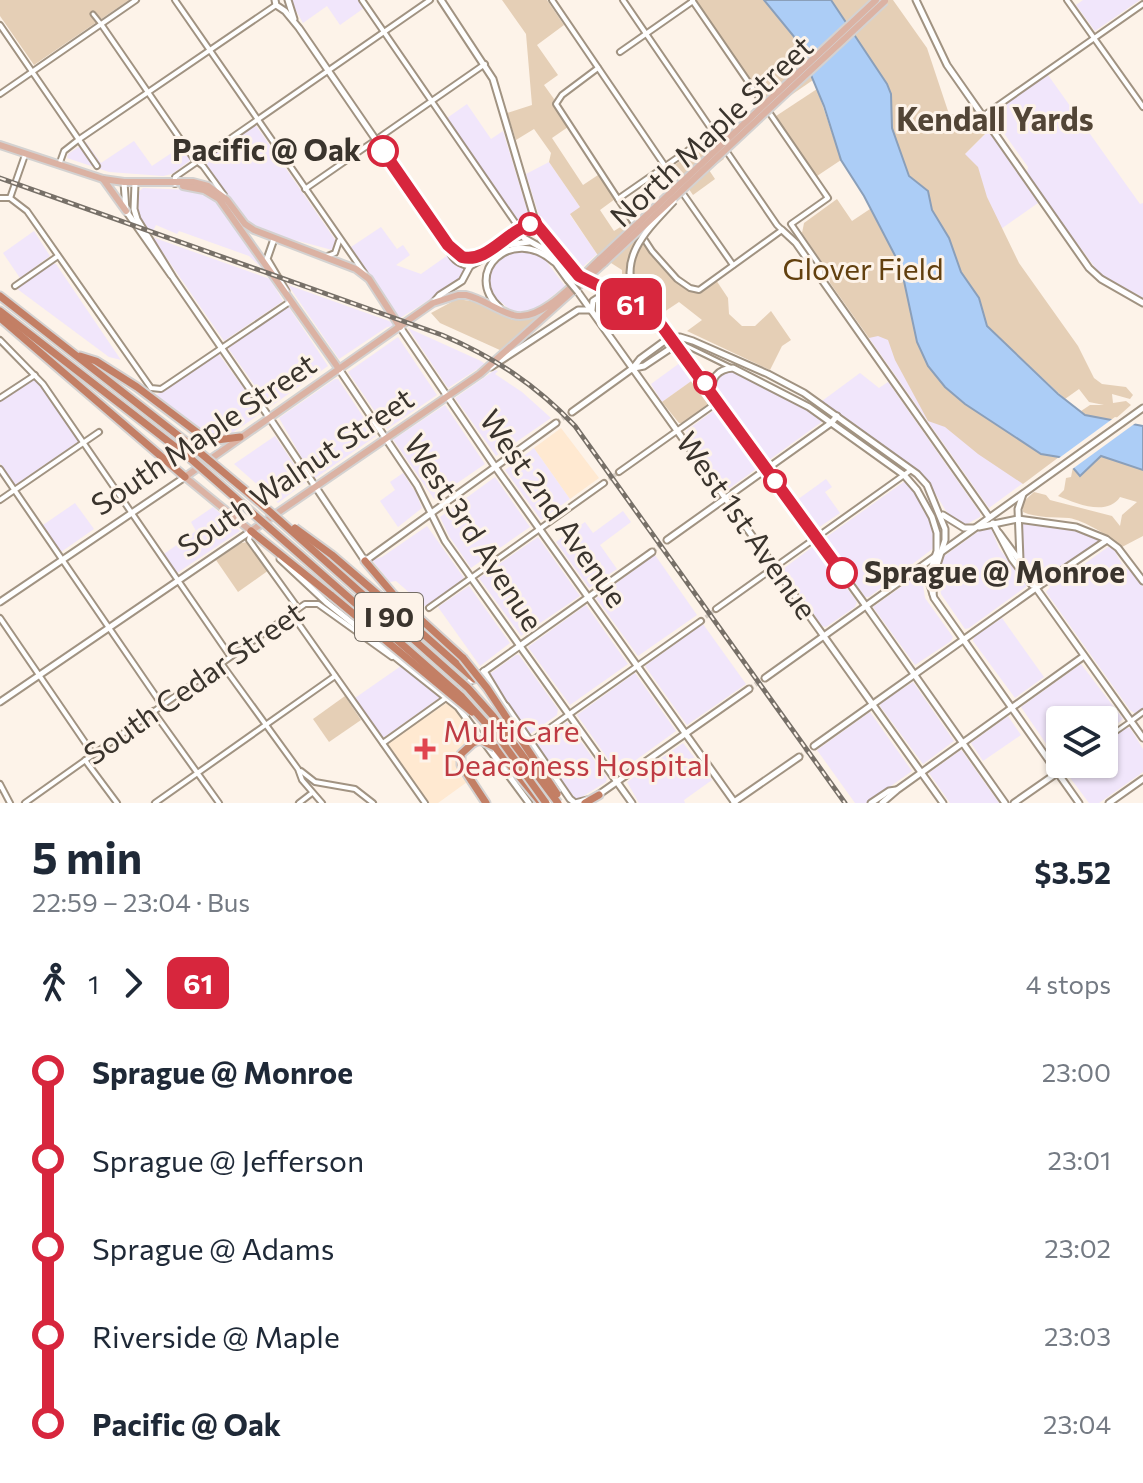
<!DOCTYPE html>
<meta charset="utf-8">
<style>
body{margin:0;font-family:Commissioner,sans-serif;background:#f2f2f3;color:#1f2937;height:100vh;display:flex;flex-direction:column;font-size:30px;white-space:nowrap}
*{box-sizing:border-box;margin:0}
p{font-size:26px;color:#747a83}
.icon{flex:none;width:44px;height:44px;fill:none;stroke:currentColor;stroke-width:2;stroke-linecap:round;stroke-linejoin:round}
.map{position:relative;height:803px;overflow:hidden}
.sheet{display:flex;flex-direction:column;background:#fff;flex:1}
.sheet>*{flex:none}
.badge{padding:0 16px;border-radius:12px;font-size:28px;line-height:52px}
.controls{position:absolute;left:1046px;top:706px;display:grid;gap:16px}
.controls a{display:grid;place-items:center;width:72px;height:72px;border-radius:8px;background:#fff;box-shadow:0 2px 6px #0004;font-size:40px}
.map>.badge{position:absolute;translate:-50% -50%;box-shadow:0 0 0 4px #fff}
.legs{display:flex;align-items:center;gap:12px;height:88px;padding:0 32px;font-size:26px}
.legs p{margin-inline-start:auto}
.head{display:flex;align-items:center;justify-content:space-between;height:136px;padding:0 32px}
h1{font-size:44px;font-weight:700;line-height:60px}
ul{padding:0 32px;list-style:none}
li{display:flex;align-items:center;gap:28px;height:88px;font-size:30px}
li i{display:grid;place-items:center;width:12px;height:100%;margin:0 10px;background:currentColor}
li i::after{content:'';width:20px;height:20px;margin:-10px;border:6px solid;border-radius:50%;background:#fff}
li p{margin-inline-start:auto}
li:first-child i{background:linear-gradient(#0000 50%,currentColor 0)}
li:last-child i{background:linear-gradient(currentColor 50%,#0000 0)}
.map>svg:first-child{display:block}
</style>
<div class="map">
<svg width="1143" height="803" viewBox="0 0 1143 803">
<rect width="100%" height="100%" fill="#fdf3e9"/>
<!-- commercial -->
<g fill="#f1e6fb">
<path d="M290,0h68l6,8 -24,17 -13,-19 -24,17z"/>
<path d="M1083,0h57l-45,31 -19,-26z"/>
<path d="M1048,75l92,129 3,-1v95l-44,-25 -68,-93 -4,-7 1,-6 -30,-42 -3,2 -5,-7 2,-7z"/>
<path d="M467,104l24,35 12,-8 26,85 -10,7 -72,-105z"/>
<path d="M255,124l81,117 -4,9 -67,-18 -11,-6 -16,-15 -36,-51z"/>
<path d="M988,131l50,72 -37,26 -16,-36 -22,-37z"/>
<path d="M134,141l18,25 30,-20 10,13 -20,15 -9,2 -54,-4 -42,-14 1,-4 18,-12 15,21z"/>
<path d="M549,162l31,45 -10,8 27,39 -19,17 -37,-49 -15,-48z"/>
<path d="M143,188l48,2 18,6 8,8 46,65 -14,-13 -70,-25 -2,3 -21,-9 -3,6 -8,-3 -9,-18 1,-17z"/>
<path d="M381,227l16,22 6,-4 7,10 -14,10 25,9 27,-19 17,13 -4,12 -61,38 -49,-71z"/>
<path d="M34,231l16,25 -30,22 -17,-25z"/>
<path d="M152,237l118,42 13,22 -59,40z"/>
<path d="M527,249l16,8 22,29 -29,23 -14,3 -10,-1 -21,-17 -2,-22 4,-8 11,-11z"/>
<path d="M52,263l4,1 65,96 -12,-3 -93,-69z"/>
<path d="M288,285l101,36 6,5 -8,1 -48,32z"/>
<path d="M288,306l40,60 -58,41 -42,-59z"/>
<path d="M910,310l90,150 41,-6 18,3 -70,51 -120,-170z"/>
<path d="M408,328l73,33 4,3 -37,24z"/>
<path d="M398,337l39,58 -50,34 -39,-57z"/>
<path d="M218,353l42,58v3l-28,19 -10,3 -23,-7 -44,-33z"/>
<path d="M684,360l13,17 -35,25 -11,-18z"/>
<path d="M495,370l3,1 -3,3 27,18 29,26 -55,38 -41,-58z"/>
<path d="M730,370l52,24 41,27 -54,39 -53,-71 2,-14z"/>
<path d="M860,373l19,15 9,-6 92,131v4l-15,8 -17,-11 -23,-37 -103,-76z"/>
<path d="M35,377l44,64 -64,44 -15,-22v-62z"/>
<path d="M335,379h3l38,57 -62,43 -35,-61z"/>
<path d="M445,405l40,59 -51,35 -42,-61 5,-1z"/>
<path d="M716,409l43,58 -32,23 -41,-57 1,-3z"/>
<path d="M275,436l31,46 -28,21 -44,-39z"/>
<path d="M534,448l36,51 -29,21 -36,-50z"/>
<path d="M403,473l13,20 6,15 -24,19 -18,-26 15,-11 -5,-8z"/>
<path d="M495,477l35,50 -59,41 -22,-32 -9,-19z"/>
<path d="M826,479l6,8 -7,5 15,21 -22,15 -21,-28z"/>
<path d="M905,481l17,21 10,22 3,23 -66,50h-4l-40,-59z"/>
<path d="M75,503l19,26 -33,23 -18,-27z"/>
<path d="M213,507l27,24 -63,42 -13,-19 32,-23 -5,-9z"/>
<path d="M623,511l8,11 -31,23 17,24 -28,19 -33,-46 29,-20 8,11z"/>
<path d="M1023,522l55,8 18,7 3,4 -57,40 -20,-26z"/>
<path d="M427,526l37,52 -38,29 -30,-26 -6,1 -18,-22 10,-3z"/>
<path d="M991,528l8,20 28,38 -58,42 -4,1 -24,-35 -3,-18 5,-19 36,-26z"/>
<path d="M538,537l42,59 -59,40 -42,-58z"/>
<path d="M815,545l42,57 -2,5 -29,20 -4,-1 -39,-57z"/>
<path d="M1108,547l5,1 10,18 10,7 10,14v122l-7,5 -6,-4 -84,-118 4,-5 -2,-3 28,-17h4z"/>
<path d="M655,555l42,60 -59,41 -42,-58z"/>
<path d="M925,570l-2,15 2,13 28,39 -2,4 -36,24 -42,-58z"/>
<path d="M469,586l41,57 -30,23 -42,-59z"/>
<path d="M586,605l42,59 -58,41 -42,-58z"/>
<path d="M1002,618l42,59 -29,21 -42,-57 1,-4z"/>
<path d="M703,624l43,60 -59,41 -42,-59z"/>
<path d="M516,655h3l39,54 -1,6 -27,19 -43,-58z"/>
<path d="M1081,664l42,55 -19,15v-14h-44v44l-39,-57z"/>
<path d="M401,666l37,29 1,3 -56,40 -28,-40z"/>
<path d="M635,673l41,58 -58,42 -41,-58z"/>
<path d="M913,682l41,59 -31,23 -43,-58 1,-3z"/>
<path d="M870,712l42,59 -45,32h-12l-38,-53z"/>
<path d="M1008,716l13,19 -38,26 -12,-18z"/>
<path d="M567,722l40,56 -1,4 -29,18 -25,-30 -16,-26z"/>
<path d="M1125,727l5,1 13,21v23l-44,31h-10l-24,-32 7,-7h32v-21z"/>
<path d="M683,743l29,37 -28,20 1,3h-46l-12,-21z"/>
<path d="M961,750l1,1 37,52h-49l-21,-30z"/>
</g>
<!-- built -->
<g fill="#ffe9d1">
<path d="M561,428l38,50 -29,21 -36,-51z"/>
<path d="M448,702l8,7 19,27 -7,3 -10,14v14l9,15 -29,21h-9l-42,-60z"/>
</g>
<!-- green -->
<g fill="#e5cfb6">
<path d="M0,0h129l-95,65 -34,-49z"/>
<path d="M502,0h45l17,25 -27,20 21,30 -14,10 10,14 -1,6 15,22 -16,11 31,47 15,-10 17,24 -15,11 14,21 16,-10c11,15 48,75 70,69 5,-1 12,-7 16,-10l12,18 1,16 13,12h13l16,-15 20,29 -9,6 -12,24 -83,-39 15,-11 -23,-18 -18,12 -7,-4 -14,-15 -8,4 -10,-7v-22l-25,-16 -27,-40 10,-7 -31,-45 2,-9 -17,-24 -18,11 -9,-27 25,-8 -6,-71z"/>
<path d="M692,0h72l32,39 17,41 -45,31z"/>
<path d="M831,0h62l34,48 22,66 17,1 5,-9 17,25 -23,23 13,13 9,30 32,66 59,83 16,32 8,6 24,3 7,8 -3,4 -18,-5 1,9 13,-2 5,4 -18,16 -28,-6 -4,-4 9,-6h14l-15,-3 -10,-13 -14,10 -78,-73 -8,-28 -18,-26 -12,-34 -17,-28 -4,-19 -19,-14 -17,-49 -1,-34 -4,-10z"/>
<path d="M817,89l24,71 -27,18 -41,-60z"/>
<path d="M711,140l13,19 -15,11 6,9 -22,16 -20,-29z"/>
<path d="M837,199l15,22 18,-12 31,58 9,43 35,77 96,67 18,3 -36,27 -45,-30 -33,-27 -17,-6 -33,-61 -7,-20 -10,-4 -9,2 -39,-55 -2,-12 -26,-38 2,-10z"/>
<path d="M457,299l21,3 35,18 29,-3 -40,34 -62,-28 -9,-10z"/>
<path d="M697,377l11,15 2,12 -25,19h-6l-17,-21z"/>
<path d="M1101,455l42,15v66l-21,11c-10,-10 -39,-27 -53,-29 -14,-1 -33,0 -46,-6v-10l11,-10 12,3 4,5 62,16 8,10 2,-11 15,-13 -17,-5c-13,20 -45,6 -62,-1l6,-6 2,-12 5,-1 2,-10 19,-3z"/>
<path d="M248,542l21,28 -31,22 -22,-32 25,-17z"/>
<path d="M345,696l16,24 -32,22 -16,-23z"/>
</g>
<!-- water -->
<path fill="#accdf6" stroke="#8a9fba" stroke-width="2" d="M764,0h67l56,84 4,10 1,34 17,48 19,15 4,19 17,28 12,34 18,26 8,28 71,68 27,21 58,11v44l-42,-14 -21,20 -11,-13 -10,-6 -18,-3 -76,-50 -20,-17 -17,-21 -11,-24 -16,-75 -37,-71 -23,-36 -17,-54 -28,-67z"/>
<!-- pier -->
<path fill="#fdf3e9" d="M1115,417l22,5 -66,48 -16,-9z"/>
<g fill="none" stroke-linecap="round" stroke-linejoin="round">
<!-- minor-tunnel -->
<g stroke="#d6cdc3" stroke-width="4" stroke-dasharray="4 2" stroke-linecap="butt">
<path d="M604,483l15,-11"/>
<path d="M701,621l15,-12"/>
</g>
<!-- tertiary-tunnel -->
<g stroke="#d6cdc3" stroke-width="5" stroke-dasharray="5 2.5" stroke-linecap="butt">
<path d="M556,423l16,-11"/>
<path d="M652,552l15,-12"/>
</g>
<!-- secondary-tunnel -->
<g stroke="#d6cdc3" stroke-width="5" stroke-dasharray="5 2.5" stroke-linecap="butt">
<path d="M749,689l16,-11"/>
<path d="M799,757l15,-11"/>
</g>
<defs>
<g id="pedestrian">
<path d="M93,14l8,10"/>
<path d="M677,344l8,1 47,23"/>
<path d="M1104,740l27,-19"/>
<path d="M1057,773l13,-9"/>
</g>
<g id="minor">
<path d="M175,0l190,274"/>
<path d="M362,0l157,228"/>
<path d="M552,0l113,166"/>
<path d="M692,0l136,198 -37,26 29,42 1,12"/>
<path d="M1067,0l76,107"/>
<path d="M101,24l93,135 9,7 21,29"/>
<path d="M0,25l97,141"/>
<path d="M620,52l73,-51"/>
<path d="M598,68l-36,27 -6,9 96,147 25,28 13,9 9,2 83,-60 -5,-5 -154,-225"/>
<path d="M0,94l136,-94"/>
<path d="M983,116l160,-112"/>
<path d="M59,165l5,-14 14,-11 198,-135"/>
<path d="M175,184v-7l255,-177"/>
<path d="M305,189l180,-125"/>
<path d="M684,195l49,70"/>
<path d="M0,198h10"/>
<path d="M10,198l17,13 124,177 10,1 6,-4 124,-84"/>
<path d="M10,198l15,-43"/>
<path d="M618,199l95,-66"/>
<path d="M325,257l10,-4 4,-12"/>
<path d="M15,286l43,-30"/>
<path d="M0,340l43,44 187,272"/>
<path d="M0,398l35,-23"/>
<path d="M0,469l162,236"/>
<path d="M619,472l100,-71"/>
<path d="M0,500l99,-68"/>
<path d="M251,531l-2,9 49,68"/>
<path d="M429,608l175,-125"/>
<path d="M716,609l195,-139"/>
<path d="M291,613l134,190"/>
<path d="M0,618l93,136"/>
<path d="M221,663l77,106 4,11 20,23"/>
<path d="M153,711l66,92"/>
<path d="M1131,721l12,-9"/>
<path d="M530,742l171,-121"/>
<path d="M383,743l63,-45"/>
<path d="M85,760l32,43"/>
<path d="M301,771l14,11 40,7 18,14"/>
<path d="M0,784l10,19"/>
<path d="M25,803l280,-199h13l74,53"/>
<path d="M155,803l180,-127"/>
<path d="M299,803l13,-10"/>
</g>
<g id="tertiary">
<path d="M275,0l1,5 9,6 14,17 149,217c2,12 10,19 22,21"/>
<path d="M288,0l6,19"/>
<path d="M916,0l31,65 142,203 12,11 42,24"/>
<path d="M124,182l2,29 45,64"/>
<path d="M135,183l-1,26 3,10 37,60 95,138"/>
<path d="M519,228l5,10 23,13"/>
<path d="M782,230l14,13 193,274"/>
<path d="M449,245c5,4 8,10 14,12 17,7 50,-30 73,-33"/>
<path d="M433,303l7,-8 22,-14 8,-15 38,-21 21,-3"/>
<path d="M634,368l10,-2 33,-22"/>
<path d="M713,393c-3,-15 5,-24 20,-25l76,39 95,68 13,15 15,27 5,16v18l-9,27 6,20 145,205"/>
<path d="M572,412l61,-44 7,-9 26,-19 14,-3 13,4 75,33 36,19 113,81 10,11 18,44v11l-9,28 -3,26"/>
<path d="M767,469l99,137"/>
<path d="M943,515l21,13h10"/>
<path d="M999,533l20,27"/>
<path d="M667,540l164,-117 6,-7"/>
<path d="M365,561l191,-138"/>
<path d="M1036,588l71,-48"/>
<path d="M484,671l20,33"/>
<path d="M455,692l197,-140"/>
<path d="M871,803l18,-12 7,-1"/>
<path d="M882,803l15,-13 187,-134"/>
<path d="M1014,803l43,-30"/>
<path d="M1109,803l34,-24"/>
</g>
<g id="secondary">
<path d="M441,0l52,79 43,145 40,50"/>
<path d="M537,228l10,23 21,29"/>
<path d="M274,239l-7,20 19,32"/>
<path d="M470,266l10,-10"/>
<path d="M588,283l31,13 47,33 101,140"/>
<path d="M578,292l365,511"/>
<path d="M636,296l11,15"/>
<path d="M500,308c-39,-35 12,-84 54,-46"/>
<path d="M400,327l96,141 239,335"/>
<path d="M491,367l87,-57h14l1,-9 14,-9"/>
<path d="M339,369l78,116 28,56 187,262"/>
<path d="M269,417l96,144"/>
<path d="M1023,494l-5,15 2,51 16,28 107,150"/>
<path d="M993,523l19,36 20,26"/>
<path d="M979,527l39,-8 58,8 30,12 12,9 25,33"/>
<path d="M280,559l46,43 132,105 71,96"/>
<path d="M0,602l185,-125"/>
<path d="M866,606l139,197"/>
<path d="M765,678l378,-270"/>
<path d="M497,699l9,7 64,93 5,4 12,-3"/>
<path d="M0,702l251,-171 2,2"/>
<path d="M814,746l222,-158"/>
<path d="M598,795l151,-106"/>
<path d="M734,802l65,-45"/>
</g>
<g id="primary">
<path d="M0,145l103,34 21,3h69l15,4 19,14 18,24 9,6 102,39 13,10 31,48"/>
<path d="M103,179l23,32"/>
<path d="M183,186l21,4 15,9 120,170"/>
<path d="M600,259c-20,18 -59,65 -87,56 -17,-5 -30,-16 -47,-20h-8l-25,8 -248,174 66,54 229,-157 124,-111"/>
</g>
<g id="motorway">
<path d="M0,296l198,155"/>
<path d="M0,311l191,148"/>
<path d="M0,318l185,159"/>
<path d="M80,356l16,5 41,26 65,49 15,4 23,-3"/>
<path d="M251,531l81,65"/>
<path d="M365,561l28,33 70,64"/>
<path d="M396,610l78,69"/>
<path d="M473,743l-12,11v11l25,38"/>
<path d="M495,747l46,56"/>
<path d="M585,803l14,-8"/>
</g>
</defs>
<!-- pedestrian casing -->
<use href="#pedestrian" stroke="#a19382" stroke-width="7"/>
<!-- minor casing -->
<use href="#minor" stroke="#a19382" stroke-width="8"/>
<!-- tertiary casing -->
<use href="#tertiary" stroke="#a19382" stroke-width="9"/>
<!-- secondary casing -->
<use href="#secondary" stroke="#a19382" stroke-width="9"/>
<!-- primary casing -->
<use href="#primary" stroke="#d4d2d1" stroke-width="10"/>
<!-- motorway casing -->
<use href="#motorway" stroke="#d4d2d1" stroke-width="11"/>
<!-- pedestrian -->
<use href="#pedestrian" stroke="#fff" stroke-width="3"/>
<!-- minor -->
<use href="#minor" stroke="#fff" stroke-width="4"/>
<!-- tertiary -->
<use href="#tertiary" stroke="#fff" stroke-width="5"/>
<!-- secondary -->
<use href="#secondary" stroke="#fff" stroke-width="5"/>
<!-- primary -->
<use href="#primary" stroke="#dbb2a3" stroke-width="6"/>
<!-- motorway -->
<use href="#motorway" stroke="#c37f65" stroke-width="7"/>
<defs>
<path id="rail" d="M0,178l442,157c52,22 94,50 133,91l270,377"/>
</defs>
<!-- rail casing -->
<use href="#rail" stroke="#777068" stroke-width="5"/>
<!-- rail -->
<use href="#rail" stroke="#fdf3e9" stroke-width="2" stroke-dasharray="6" stroke-linecap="butt"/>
<defs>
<g id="secondary-bridge">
<path d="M576,274l12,9"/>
<path d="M568,280l10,12"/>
<path d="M636,296c-20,-39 14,-69 38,-95"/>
</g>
<g id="primary-bridge">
<path d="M600,259l276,-259"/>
<path d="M604,263l281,-262"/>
</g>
<g id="motorway-bridge">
<path d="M198,451l61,51 209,186 25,28 65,87"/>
<path d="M191,459l271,238 38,42 46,64"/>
<path d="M295,528l37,27 64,55"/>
<path d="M332,596l140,116"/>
<path d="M463,658l24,30 70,106"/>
<path d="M473,743l7,-3 15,7"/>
</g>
</defs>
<!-- secondary-bridge casing -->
<use href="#secondary-bridge" stroke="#a19382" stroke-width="9" stroke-linecap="butt"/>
<!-- primary-bridge casing -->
<use href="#primary-bridge" stroke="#d4d2d1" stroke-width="10" stroke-linecap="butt"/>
<!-- motorway-bridge casing -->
<use href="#motorway-bridge" stroke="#d4d2d1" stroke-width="11" stroke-linecap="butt"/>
<!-- secondary-bridge -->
<use href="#secondary-bridge" stroke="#fff" stroke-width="5"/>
<!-- primary-bridge -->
<use href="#primary-bridge" stroke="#dbb2a3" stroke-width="6"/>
<!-- motorway-bridge -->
<use href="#motorway-bridge" stroke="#c37f65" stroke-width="7"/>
</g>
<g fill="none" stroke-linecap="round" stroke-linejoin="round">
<defs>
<path id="line-1" d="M383,151l65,94 14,12c27,7 47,-31 74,-33l43,52 40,20 40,26 183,251"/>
</defs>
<!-- line-1 casing -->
<use href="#line-1" stroke="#fff" stroke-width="18"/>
<!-- line-1 -->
<use href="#line-1" stroke="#d7263d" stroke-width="12"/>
</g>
<!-- markers -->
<g fill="#fff" stroke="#d7263d" stroke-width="4">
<circle cx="383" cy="151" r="14"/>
<circle cx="530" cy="224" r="10"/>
<circle cx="705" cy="383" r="10"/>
<circle cx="775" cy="481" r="10"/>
<circle cx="842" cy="573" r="14"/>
</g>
<path fill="#e0444e" stroke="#fdf3e9" stroke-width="3" d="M421 737h8v8h8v8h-8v8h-8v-8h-8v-8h8z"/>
<g text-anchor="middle" stroke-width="6" stroke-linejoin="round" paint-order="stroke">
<!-- shield labels -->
<rect fill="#fdf3e9" stroke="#746d65" stroke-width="2" x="355" y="593" width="68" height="48" rx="6"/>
<g font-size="28" font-weight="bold" fill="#3a342d">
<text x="389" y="627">I 90</text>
</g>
<!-- street labels -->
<g font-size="30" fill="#3a342d" stroke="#fdf3e9">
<text transform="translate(712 132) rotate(-43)" y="10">North Maple Street</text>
<text transform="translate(204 435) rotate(-34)" y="10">South Maple Street</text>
<text transform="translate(296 473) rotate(-34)" y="10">South Walnut Street</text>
<text transform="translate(553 509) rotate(55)" y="10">West 2nd Avenue</text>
<text transform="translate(746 526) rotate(55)" y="10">West 1st Avenue</text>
<text transform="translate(473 533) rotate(57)" y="10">West 3rd Avenue</text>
<text transform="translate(194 684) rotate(-35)" y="10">South Cedar Street</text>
</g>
<!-- stop labels -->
<g font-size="30" font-weight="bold" fill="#3a342d" stroke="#fdf3e9" text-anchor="end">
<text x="361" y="161">Pacific @ Oak</text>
<text x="864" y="583" text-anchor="start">Sprague @ Monroe</text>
</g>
<!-- park labels -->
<g font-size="30" fill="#62400f" stroke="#fdf3e9">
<text x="863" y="280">Glover Field</text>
</g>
<!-- health labels -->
<g font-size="30" fill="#be3a42" stroke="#fdf3e9" text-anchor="start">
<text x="443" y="742">MultiCare<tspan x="443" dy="34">Deaconess Hospital</tspan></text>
</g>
<!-- neighbourhood labels -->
<g font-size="32" font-weight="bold" fill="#524536" stroke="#fdf3e9">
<text x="995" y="131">Kendall Yards</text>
</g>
</g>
</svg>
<div class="controls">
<a><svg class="icon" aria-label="layers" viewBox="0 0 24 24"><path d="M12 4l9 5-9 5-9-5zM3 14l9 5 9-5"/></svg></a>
</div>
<b class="badge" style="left:631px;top:304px;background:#d7263d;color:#fff">61</b>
</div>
<section class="sheet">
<div class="head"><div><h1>5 min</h1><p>22:59 – 23:04 · Bus</p></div><b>$3.52</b></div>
<div class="legs"><svg class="icon" aria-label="walk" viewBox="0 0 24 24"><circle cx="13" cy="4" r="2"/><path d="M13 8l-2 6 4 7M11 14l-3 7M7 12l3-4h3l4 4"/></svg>1<svg class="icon" aria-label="forward" viewBox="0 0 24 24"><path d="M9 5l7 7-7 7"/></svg><b class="badge" style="background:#d7263d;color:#fff">61</b><p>4 stops</p></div>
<ul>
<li><i style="color:#d7263d"></i><b>Sprague @ Monroe</b><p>23:00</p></li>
<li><i style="color:#d7263d"></i><span>Sprague @ Jefferson</span><p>23:01</p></li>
<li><i style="color:#d7263d"></i><span>Sprague @ Adams</span><p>23:02</p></li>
<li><i style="color:#d7263d"></i><span>Riverside @ Maple</span><p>23:03</p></li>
<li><i style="color:#d7263d"></i><b>Pacific @ Oak</b><p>23:04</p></li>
</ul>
</section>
